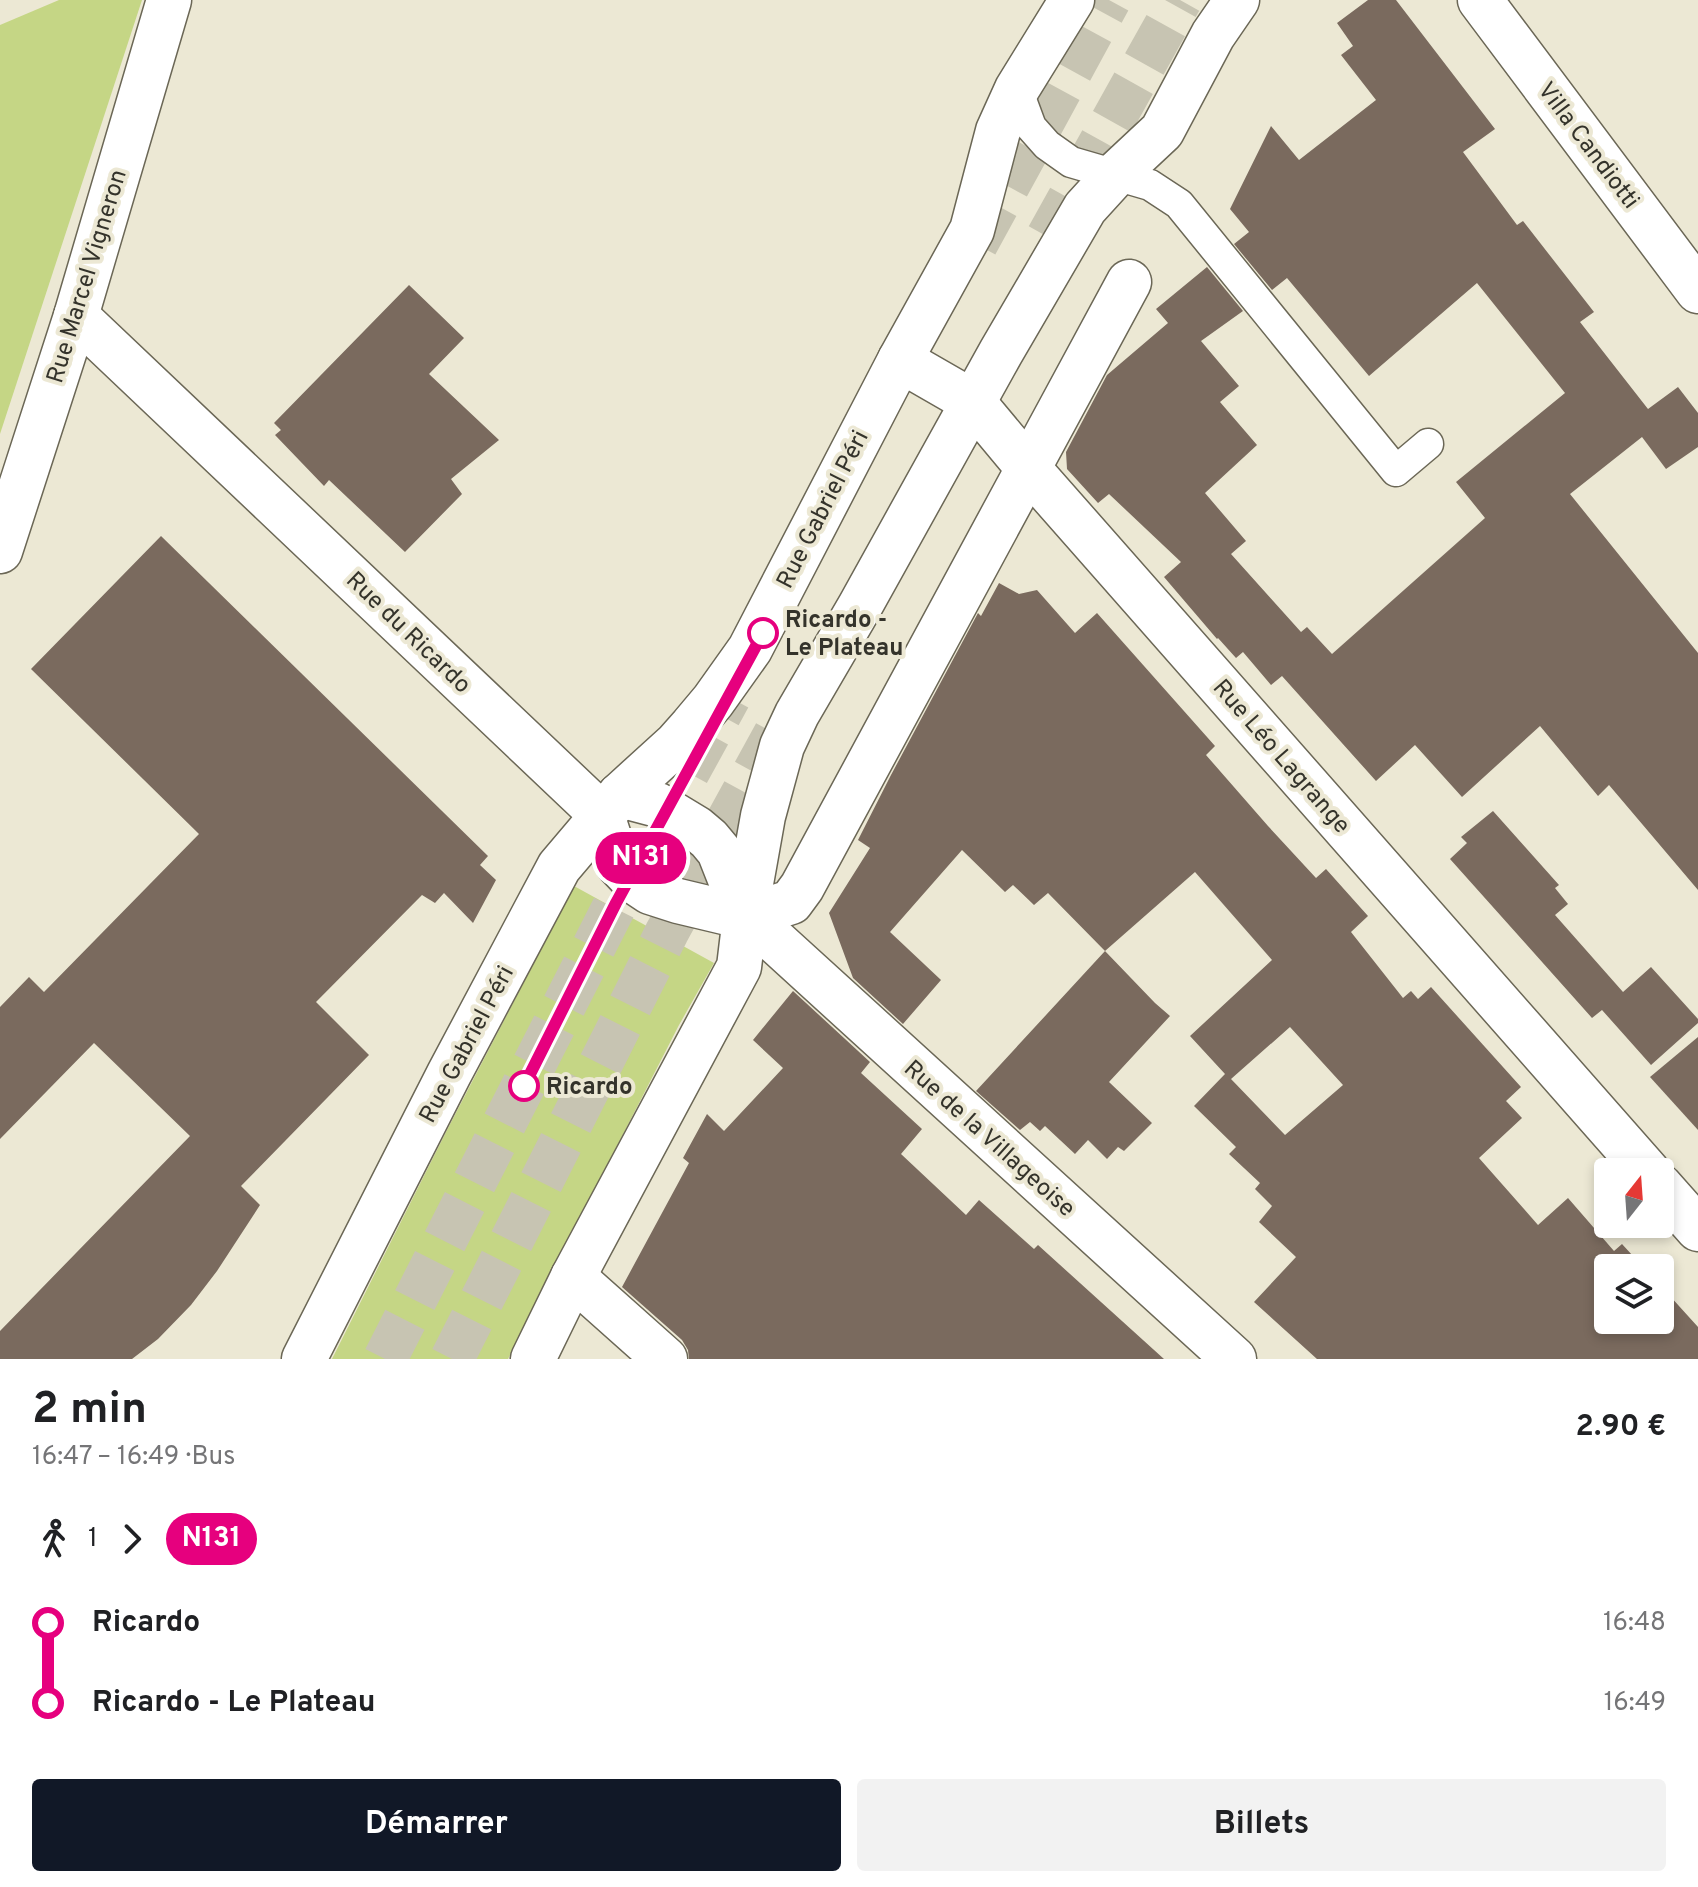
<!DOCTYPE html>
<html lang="fr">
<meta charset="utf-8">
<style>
body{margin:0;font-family:Overpass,sans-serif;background:#f2f2f2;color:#202124;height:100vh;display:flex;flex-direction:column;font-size:30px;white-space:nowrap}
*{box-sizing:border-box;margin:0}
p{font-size:26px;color:#757577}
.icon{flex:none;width:44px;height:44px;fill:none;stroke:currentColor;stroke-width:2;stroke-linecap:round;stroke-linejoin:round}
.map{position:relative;height:1359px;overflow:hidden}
.panel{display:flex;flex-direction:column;background:#fff;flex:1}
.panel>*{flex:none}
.badge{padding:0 16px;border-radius:26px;font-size:28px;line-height:52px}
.needle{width:52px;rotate:17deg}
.buttons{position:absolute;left:1594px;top:1158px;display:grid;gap:16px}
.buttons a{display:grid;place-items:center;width:80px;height:80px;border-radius:8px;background:#fff;box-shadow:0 4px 12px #0003;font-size:40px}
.map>.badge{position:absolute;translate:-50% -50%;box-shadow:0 0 0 4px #fff}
.legs{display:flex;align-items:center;gap:12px;height:88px;padding:0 32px;font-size:26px}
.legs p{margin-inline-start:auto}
.head{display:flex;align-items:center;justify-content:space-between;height:136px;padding:0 32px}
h1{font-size:44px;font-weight:700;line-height:60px}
.primary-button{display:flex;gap:16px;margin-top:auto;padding:16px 32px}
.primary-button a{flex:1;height:92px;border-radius:8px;background:#111827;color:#fff;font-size:32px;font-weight:700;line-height:92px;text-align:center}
.primary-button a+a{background:#f2f2f2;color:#202124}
ul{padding:0 32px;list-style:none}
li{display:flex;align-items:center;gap:28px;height:80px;font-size:30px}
li i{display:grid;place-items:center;width:12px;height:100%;margin:0 10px;background:currentColor}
li i::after{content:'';width:20px;height:20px;margin:-10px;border:6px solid;border-radius:50%;background:#fff}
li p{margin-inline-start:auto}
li:first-child i{background:linear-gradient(#0000 50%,currentColor 0)}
li:last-child i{background:linear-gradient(currentColor 50%,#0000 0)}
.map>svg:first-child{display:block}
</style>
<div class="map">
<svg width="1698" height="1359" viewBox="0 0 1698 1359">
<rect width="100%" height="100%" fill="#ece8d4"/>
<!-- green -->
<g fill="#c5d685">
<path d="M59,0h83l-142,434v-409z"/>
<path d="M574,886l140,77 -35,62 -171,334h-176l115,-229z"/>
</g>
<!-- building -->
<g fill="#7a6a5e" fill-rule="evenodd">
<path d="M1368,0h28l99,129 -32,23 54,73 6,-4 71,91 -14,10 68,87 30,-22 20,26v34l-32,22 -24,-32 -72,57 128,159v237l-89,-105 -11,11 -58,-70 -78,71 -47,-52 -39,36 -94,-105 -11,9 -28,-33 -7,6 -18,-20 -1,1 -53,-62 17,-15 -72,-68 -11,9 -31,-34 -1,-17 41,-77 61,-52 -12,-14 51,-42 36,44 -42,30 38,45 -19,16 37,43 -52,48 41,48 -15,13 70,78 6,-5 25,27 153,-136 -29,-36 109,-89 -88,-110 -108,93 -82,-98 -15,12 -38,-46 15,-12 -19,-23 41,-83 28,34 77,-60 -35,-45 12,-9 -16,-23z"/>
<path d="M409,285l55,53 -35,36 70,66 -48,39 11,15 -57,58 -76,-72 -5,6 -49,-51 6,-5 -7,-7z"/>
<path d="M161,536l327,320 -8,9 16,15 -23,43 -29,-30 -9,10 -13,-8 -106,107 53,53 -128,131 19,19 -43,66 -26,34 -33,34 -26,20h-132v-28l190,-195 -96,-93 -94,96v-132l29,-30 15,15 155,-158 -168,-165z"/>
<path d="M999,583l20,11 18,-4 38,43 22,-20 118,133 -9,9 62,71 48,52 10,-9 42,47 -17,16 52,66 8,-7 7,8 13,-12 90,100 -15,14 16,17 -43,40 59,67 30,-27 46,53 8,-7 22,24h-36v52h52v-35l38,42v32h-381l-63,-57 42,-45 -37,-35 13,-16 -17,-17 5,-6 -31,-29 7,-7 -42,-41 31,-32 -35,-38 82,-76 -77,-88 -90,79 -57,-58 -14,12 -21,-20 -8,7 -43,-42 -72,82 51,48 -38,44 -50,-46 -24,-65 41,-65 -12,-8 33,-65 87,-162 3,3zM1290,1027l53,58 -58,50 -54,-56z"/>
<path d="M1493,811l66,74 -4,3 13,16 -13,11 68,77 28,-25 47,52v4l-47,42 -49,-55 -10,8 -142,-159 17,-16 -6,-6z"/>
<path d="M1105,951l50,52 15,13 -61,66 43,41 -28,28 -6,-4 -11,12 -19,-19 -13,14 -30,-28 -5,5 -10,-9 -10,8 -44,-39z"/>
<path d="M793,991l77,71 -9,11 61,56 -21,25 65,61 13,-15 55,49 4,-4 126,114h-475l-1,-9 -6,-10 -60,-53 67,-124 -6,-5 24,-44 17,17 59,-63 -30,-28z"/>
<path d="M1698,1037v93l-48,-53z"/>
</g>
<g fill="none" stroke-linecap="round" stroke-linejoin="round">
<!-- motorway-tunnel -->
<g stroke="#c7c4b2" stroke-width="44" stroke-dasharray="44 22" stroke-linecap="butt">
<path d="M1048,237l132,-237"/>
<path d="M976,244l133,-244"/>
<path d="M385,1359l231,-456 113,-206"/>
<path d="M452,1359l215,-427 111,-203"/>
</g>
<defs>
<path id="service" d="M1017,89l14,38 16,18 24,17 79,23 29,19 217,267 32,-27"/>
<g id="minor">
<path d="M1480,0l218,291"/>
<path d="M76,316l526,499 16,49 17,18 15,10 28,9 67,16 29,23 460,419"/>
<path d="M900,360l73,42 55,66 620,704"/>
<path d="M0,551l76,-235 93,-316"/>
<path d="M620,795l38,10 38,23 13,11 10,12 26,66"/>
<path d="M745,917l46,-15 11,-15 327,-605"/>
<path d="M1660,1186l38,43"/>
<path d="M573,1277l92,82"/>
</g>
<g id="secondary">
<path d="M304,1359l145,-285 110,-207 61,-72 56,-51 16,-18 21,-25 37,-52 150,-289 72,-130 26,-99 19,-42 55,-89"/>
<path d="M533,1359l40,-82 166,-310 6,-50 18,-101 19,-70 15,-32 63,-108 141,-254 84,-144 31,-34 46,-43 51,-96 24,-35"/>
</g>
</defs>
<!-- service casing -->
<use href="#service" stroke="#6b6756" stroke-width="33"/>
<!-- minor casing -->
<use href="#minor" stroke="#6b6756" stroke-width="47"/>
<!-- secondary casing -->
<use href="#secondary" stroke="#6b6756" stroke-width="47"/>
<!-- service -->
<use href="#service" stroke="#fff" stroke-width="30"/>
<!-- minor -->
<use href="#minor" stroke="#fff" stroke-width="44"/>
<!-- secondary -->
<use href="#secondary" stroke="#fff" stroke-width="44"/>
</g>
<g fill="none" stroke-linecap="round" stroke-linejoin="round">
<defs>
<path id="line-1" d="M524,1086l92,-183 147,-270"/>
</defs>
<!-- line-1 casing -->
<use href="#line-1" stroke="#fff" stroke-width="18"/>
<!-- line-1 -->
<use href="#line-1" stroke="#e6007e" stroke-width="12"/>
</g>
<!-- markers -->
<g fill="#fff" stroke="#e6007e" stroke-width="4">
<circle cx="763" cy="633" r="14"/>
<circle cx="524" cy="1086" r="14"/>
</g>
<g text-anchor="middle" stroke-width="8" stroke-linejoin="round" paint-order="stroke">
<!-- street labels -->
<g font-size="24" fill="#34332b" stroke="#ece8d4">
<text transform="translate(1589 145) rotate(53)" y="8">Villa Candiotti</text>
<text transform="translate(86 276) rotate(-73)" y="8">Rue Marcel Vigneron</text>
<text transform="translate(822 509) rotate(-63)" y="8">Rue Gabriel Péri</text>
<text transform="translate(409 632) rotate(44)" y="8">Rue du Ricardo</text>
<text transform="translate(1282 756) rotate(49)" y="8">Rue Léo Lagrange</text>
<text transform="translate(466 1044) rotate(-62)" y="8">Rue Gabriel Péri</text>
<text transform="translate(990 1138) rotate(42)" y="8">Rue de la Villageoise</text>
</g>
<!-- stop labels -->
<g font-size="24" font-weight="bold" fill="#34332b" stroke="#ece8d4" text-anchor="start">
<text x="785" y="627">Ricardo -<tspan x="785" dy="28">Le Plateau</tspan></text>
<text x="546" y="1094">Ricardo</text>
</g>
</g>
</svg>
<div class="buttons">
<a><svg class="needle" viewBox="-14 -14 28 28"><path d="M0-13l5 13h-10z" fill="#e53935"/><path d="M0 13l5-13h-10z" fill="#757577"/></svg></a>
<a><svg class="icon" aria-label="layers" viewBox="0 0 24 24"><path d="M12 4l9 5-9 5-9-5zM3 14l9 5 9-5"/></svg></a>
</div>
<b class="badge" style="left:641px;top:858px;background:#e6007e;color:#fff">N131</b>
</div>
<section class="panel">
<div class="head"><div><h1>2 min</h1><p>16:47 – 16:49 · Bus</p></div><b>2.90 €</b></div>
<div class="legs"><svg class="icon" aria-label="walk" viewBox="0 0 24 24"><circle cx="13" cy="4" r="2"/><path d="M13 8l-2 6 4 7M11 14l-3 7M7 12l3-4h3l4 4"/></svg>1<svg class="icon" aria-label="forward" viewBox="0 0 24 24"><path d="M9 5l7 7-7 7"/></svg><b class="badge" style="background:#e6007e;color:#fff">N131</b></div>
<ul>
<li><i style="color:#e6007e"></i><b>Ricardo</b><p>16:48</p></li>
<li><i style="color:#e6007e"></i><b>Ricardo - Le Plateau</b><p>16:49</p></li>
</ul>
<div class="primary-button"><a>Démarrer</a><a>Billets</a></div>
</section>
